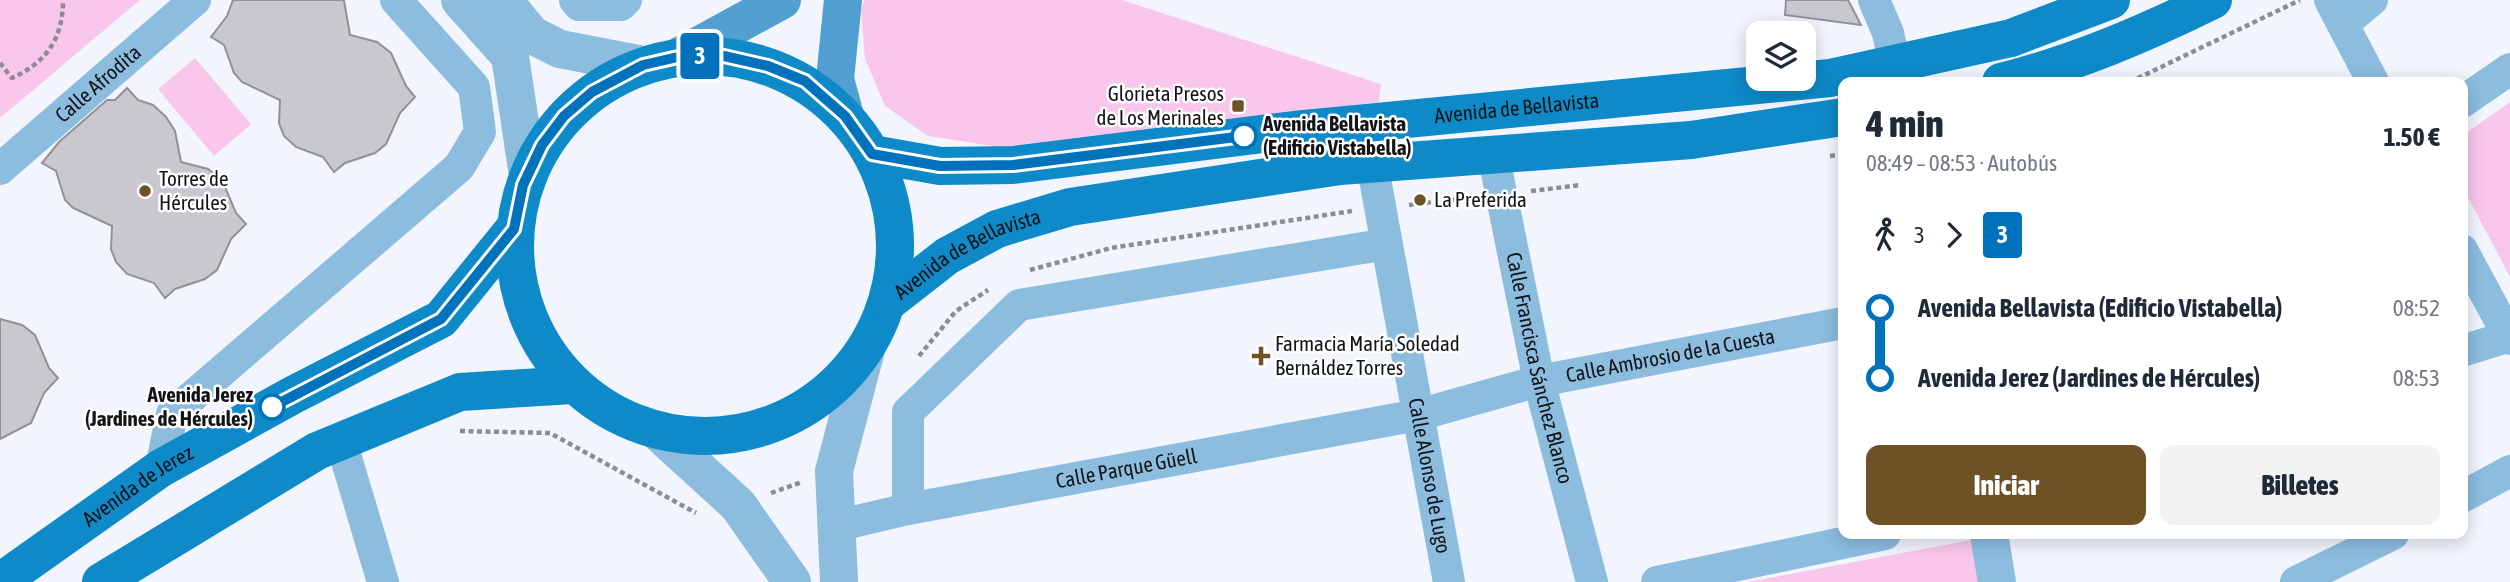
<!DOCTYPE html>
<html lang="es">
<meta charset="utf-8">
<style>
body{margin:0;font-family:"Asap Condensed",sans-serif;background:#f2f2f3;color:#1f2937;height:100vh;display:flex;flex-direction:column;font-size:26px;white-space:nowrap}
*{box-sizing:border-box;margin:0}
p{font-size:23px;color:#747a83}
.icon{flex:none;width:38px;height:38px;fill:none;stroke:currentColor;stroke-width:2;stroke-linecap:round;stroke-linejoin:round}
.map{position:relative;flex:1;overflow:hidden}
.side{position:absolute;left:1838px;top:77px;width:630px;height:462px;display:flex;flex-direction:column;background:#fff;border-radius:14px;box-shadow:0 4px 18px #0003}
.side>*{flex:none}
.badge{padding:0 14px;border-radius:5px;font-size:24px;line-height:46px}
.controls{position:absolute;left:1746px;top:21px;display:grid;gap:14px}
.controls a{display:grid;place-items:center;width:70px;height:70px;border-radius:14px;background:#fff;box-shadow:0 4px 18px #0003;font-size:35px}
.map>.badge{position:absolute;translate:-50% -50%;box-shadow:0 0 0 4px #fff}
.legs{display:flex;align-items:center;gap:10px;height:77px;padding:0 28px;font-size:23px}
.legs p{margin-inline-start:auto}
.headline{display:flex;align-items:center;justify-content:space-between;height:119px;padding:0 28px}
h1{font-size:38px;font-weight:800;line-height:52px}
.button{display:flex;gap:14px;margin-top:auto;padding:14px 28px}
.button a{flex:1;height:80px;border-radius:14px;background:#6f5126;color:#fff;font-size:28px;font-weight:800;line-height:80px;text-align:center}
.button a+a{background:#f2f2f3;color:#1f2937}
ul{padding:0 28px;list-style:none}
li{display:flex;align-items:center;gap:24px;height:70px;font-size:26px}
li i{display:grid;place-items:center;width:10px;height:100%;margin:0 9px;background:currentColor}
li i::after{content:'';width:18px;height:18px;margin:-9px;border:5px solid;border-radius:50%;background:#fff}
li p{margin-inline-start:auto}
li:first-child i{background:linear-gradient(#0000 50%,currentColor 0)}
li:last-child i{background:linear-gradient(currentColor 50%,#0000 0)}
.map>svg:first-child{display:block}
</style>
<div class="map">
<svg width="2510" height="582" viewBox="0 0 2510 582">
<rect width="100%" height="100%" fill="#f2f5fe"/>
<!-- green -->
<g fill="#f9c7eb">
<path d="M0,0h140l-140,118z"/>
<path d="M864,0h258l259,84 -2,18 -367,47 -84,-13 -43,-30 -20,-47 -4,-49z"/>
<path d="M195,58l56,66 -37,32 -56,-67z"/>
<path d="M2510,102v175l-48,-91v-50z"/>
<path d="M1977,539l1,43h-230z"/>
</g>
<!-- building -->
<g fill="#cac7cf" stroke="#939098" stroke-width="2">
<path d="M233,0h111l6,35 27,7 14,11 15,33 9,11 -15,16 -14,31 -11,9 -30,10 -11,9 -11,-15 -27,-10 -12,-11 -5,-13 1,-23 -38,-18 -8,-9 -10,-28 -13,-8 16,-21z"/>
<path d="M1786,0h62l13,25 -76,-10z"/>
<path d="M127,88l11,12 15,5 13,12 9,14 6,31 27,7 14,11 14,33 10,11 -15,15 -14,31 -12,9 -30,10 -10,9 -11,-15 -27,-9 -11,-12 -5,-13 1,-23 -39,-18 -8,-8 -9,-29 -14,-8 17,-21 48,-42h8z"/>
<path d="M0,319l22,6 13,10 14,33 9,10 -14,15 -13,30 -31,16z"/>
</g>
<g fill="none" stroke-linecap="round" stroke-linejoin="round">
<!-- path -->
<g stroke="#8b8d93" stroke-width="4.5" stroke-dasharray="5 3.5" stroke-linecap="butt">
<path d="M0,63l12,15c35,-16 51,-40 51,-78"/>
<path d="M2130,82l170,-82"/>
<path d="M1830,156l13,-2"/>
<path d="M1531,191l50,-6"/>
<path d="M1409,205l64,-8"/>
<path d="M1030,270l81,-22 241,-37"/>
<path d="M919,356l37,-45 32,-21"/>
<path d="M460,431l90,2 146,80"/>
<path d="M771,493l31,-11"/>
</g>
<!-- minor -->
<g stroke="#8cbddf" stroke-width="32">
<path d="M575,0l4,5h42l5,-5"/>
<path d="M1874,0l14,33 7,32"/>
<path d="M2330,0l43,82"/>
<path d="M2343,24l29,-24"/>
<path d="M2462,102l48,-33"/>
<path id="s1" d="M1493,153l46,228 53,201"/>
<path id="s2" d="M1372,163l77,419"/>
<path id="s3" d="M0,169l195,-169"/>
<path d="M2462,250l48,89"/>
<path d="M2462,351l48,-15"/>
<path d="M341,441l42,141"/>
<path d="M161,468l11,-54 287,-247 21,-35 -6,-45 -78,-87"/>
<path d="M2462,497l48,-26"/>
<path d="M908,509v-97l111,-107 368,-61"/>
<path id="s4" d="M836,526l72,-17 510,-94 121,-34 304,-58"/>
<path d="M1657,582l228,-48"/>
<path d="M2296,582l97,-48"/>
</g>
<!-- tertiary -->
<g stroke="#8cbddf" stroke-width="38">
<path d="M460,0l50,56 18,120"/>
<path d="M503,0l29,35 28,14 83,16"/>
<path d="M658,432l80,73 54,77"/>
<path d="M1989,534l8,48"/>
<path d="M839,582l-5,-111 32,-121"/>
</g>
<!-- secondary -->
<g stroke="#52a0d2" stroke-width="38">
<path d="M843,0l-8,79 10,37"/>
<path d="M678,57l104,-57"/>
</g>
<!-- primary -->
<g stroke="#0e8ac8" stroke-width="38">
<circle cx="705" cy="246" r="190"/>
<path d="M2001,82c75,-19 143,-48 212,-82"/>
<path id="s5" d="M872,154l68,12 73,-1 281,-35 536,-52 181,-40 100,-38"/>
<path id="s6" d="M888,302l59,-46 50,-27 73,-22 270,-41 351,-26 152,-23"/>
<path id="s7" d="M0,582l161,-114 132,-73 148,-76 73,-90"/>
<path d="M101,582l216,-131 143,-59 113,-7"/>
</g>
</g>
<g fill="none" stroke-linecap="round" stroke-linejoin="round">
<defs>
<path id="line-1" d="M272,407l169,-88 73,-90 9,-44 19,-40 22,-29 28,-24 51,-27 35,-8 46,-1 44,10 37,15 40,35 27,38 68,12 73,-1 231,-29"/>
</defs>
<!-- line-1 casing -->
<use href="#line-1" stroke="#fff" stroke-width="16"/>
<!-- line-1 -->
<use href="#line-1" stroke="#0072bc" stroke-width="10"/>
</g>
<!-- markers -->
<g fill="#6f5126" stroke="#fff" stroke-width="2.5">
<rect x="1231" y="99" width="14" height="14" rx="3.5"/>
<circle cx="145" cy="191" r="7"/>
<circle cx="1420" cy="200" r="7"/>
<path d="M1257.5 345.5h7v7h7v7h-7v7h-7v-7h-7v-7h7z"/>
</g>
<g fill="#fff" stroke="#0072bc" stroke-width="3.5">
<circle cx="1244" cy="136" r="12"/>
<circle cx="272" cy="407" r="12"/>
</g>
<g text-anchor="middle" stroke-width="5" stroke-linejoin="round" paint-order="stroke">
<!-- street labels -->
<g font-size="21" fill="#131417" stroke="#fff">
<text dy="7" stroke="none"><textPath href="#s3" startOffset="130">Calle Afrodita</textPath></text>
<text dy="7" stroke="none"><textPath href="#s5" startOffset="649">Avenida de Bellavista</textPath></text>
<text dy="7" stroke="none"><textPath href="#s6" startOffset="94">Avenida de Bellavista</textPath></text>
<text dy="7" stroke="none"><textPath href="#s4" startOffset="852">Calle Ambrosio de la Cuesta</textPath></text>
<text dy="7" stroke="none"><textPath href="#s1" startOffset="220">Calle Francisca Sánchez Blanco</textPath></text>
<text dy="7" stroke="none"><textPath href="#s4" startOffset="296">Calle Parque Güell</textPath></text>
<text dy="7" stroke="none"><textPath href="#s2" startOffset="318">Calle Alonso de Lugo</textPath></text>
<text dy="7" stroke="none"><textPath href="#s7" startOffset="168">Avenida de Jerez</textPath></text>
</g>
<!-- poi labels -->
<g font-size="21" fill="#131417" stroke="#fff" text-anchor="start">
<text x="1224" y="101" text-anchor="end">Glorieta Presos<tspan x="1224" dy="24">de Los Merinales</tspan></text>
<text x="159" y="186">Torres de<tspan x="159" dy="24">Hércules</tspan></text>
<text x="1434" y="207">La Preferida</text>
<text x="1275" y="351">Farmacia María Soledad<tspan x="1275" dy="24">Bernáldez Torres</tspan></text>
</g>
<!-- stop labels -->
<g font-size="21" font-weight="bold" fill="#131417" stroke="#fff" text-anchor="start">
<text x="1263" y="131">Avenida Bellavista<tspan x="1263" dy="24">(Edificio Vistabella)</tspan></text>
<text x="253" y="402" text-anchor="end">Avenida Jerez<tspan x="253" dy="24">(Jardines de Hércules)</tspan></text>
</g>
</g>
</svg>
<div class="controls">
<a><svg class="icon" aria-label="layers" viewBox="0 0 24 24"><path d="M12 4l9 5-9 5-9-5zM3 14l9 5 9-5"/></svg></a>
</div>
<b class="badge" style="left:700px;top:56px;background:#0072bc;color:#fff">3</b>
<section class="side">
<div class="headline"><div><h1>4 min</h1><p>08:49 – 08:53 · Autobús</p></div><b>1.50 €</b></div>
<div class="legs"><svg class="icon" aria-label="walk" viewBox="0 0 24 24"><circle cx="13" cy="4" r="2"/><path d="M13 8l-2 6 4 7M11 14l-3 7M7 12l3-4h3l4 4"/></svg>3<svg class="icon" aria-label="forward" viewBox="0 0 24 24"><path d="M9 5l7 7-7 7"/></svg><b class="badge" style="background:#0072bc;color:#fff">3</b></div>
<ul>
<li><i style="color:#0072bc"></i><b>Avenida Bellavista (Edificio Vistabella)</b><p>08:52</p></li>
<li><i style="color:#0072bc"></i><b>Avenida Jerez (Jardines de Hércules)</b><p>08:53</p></li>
</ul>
<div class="button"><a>Iniciar</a><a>Billetes</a></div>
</section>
</div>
